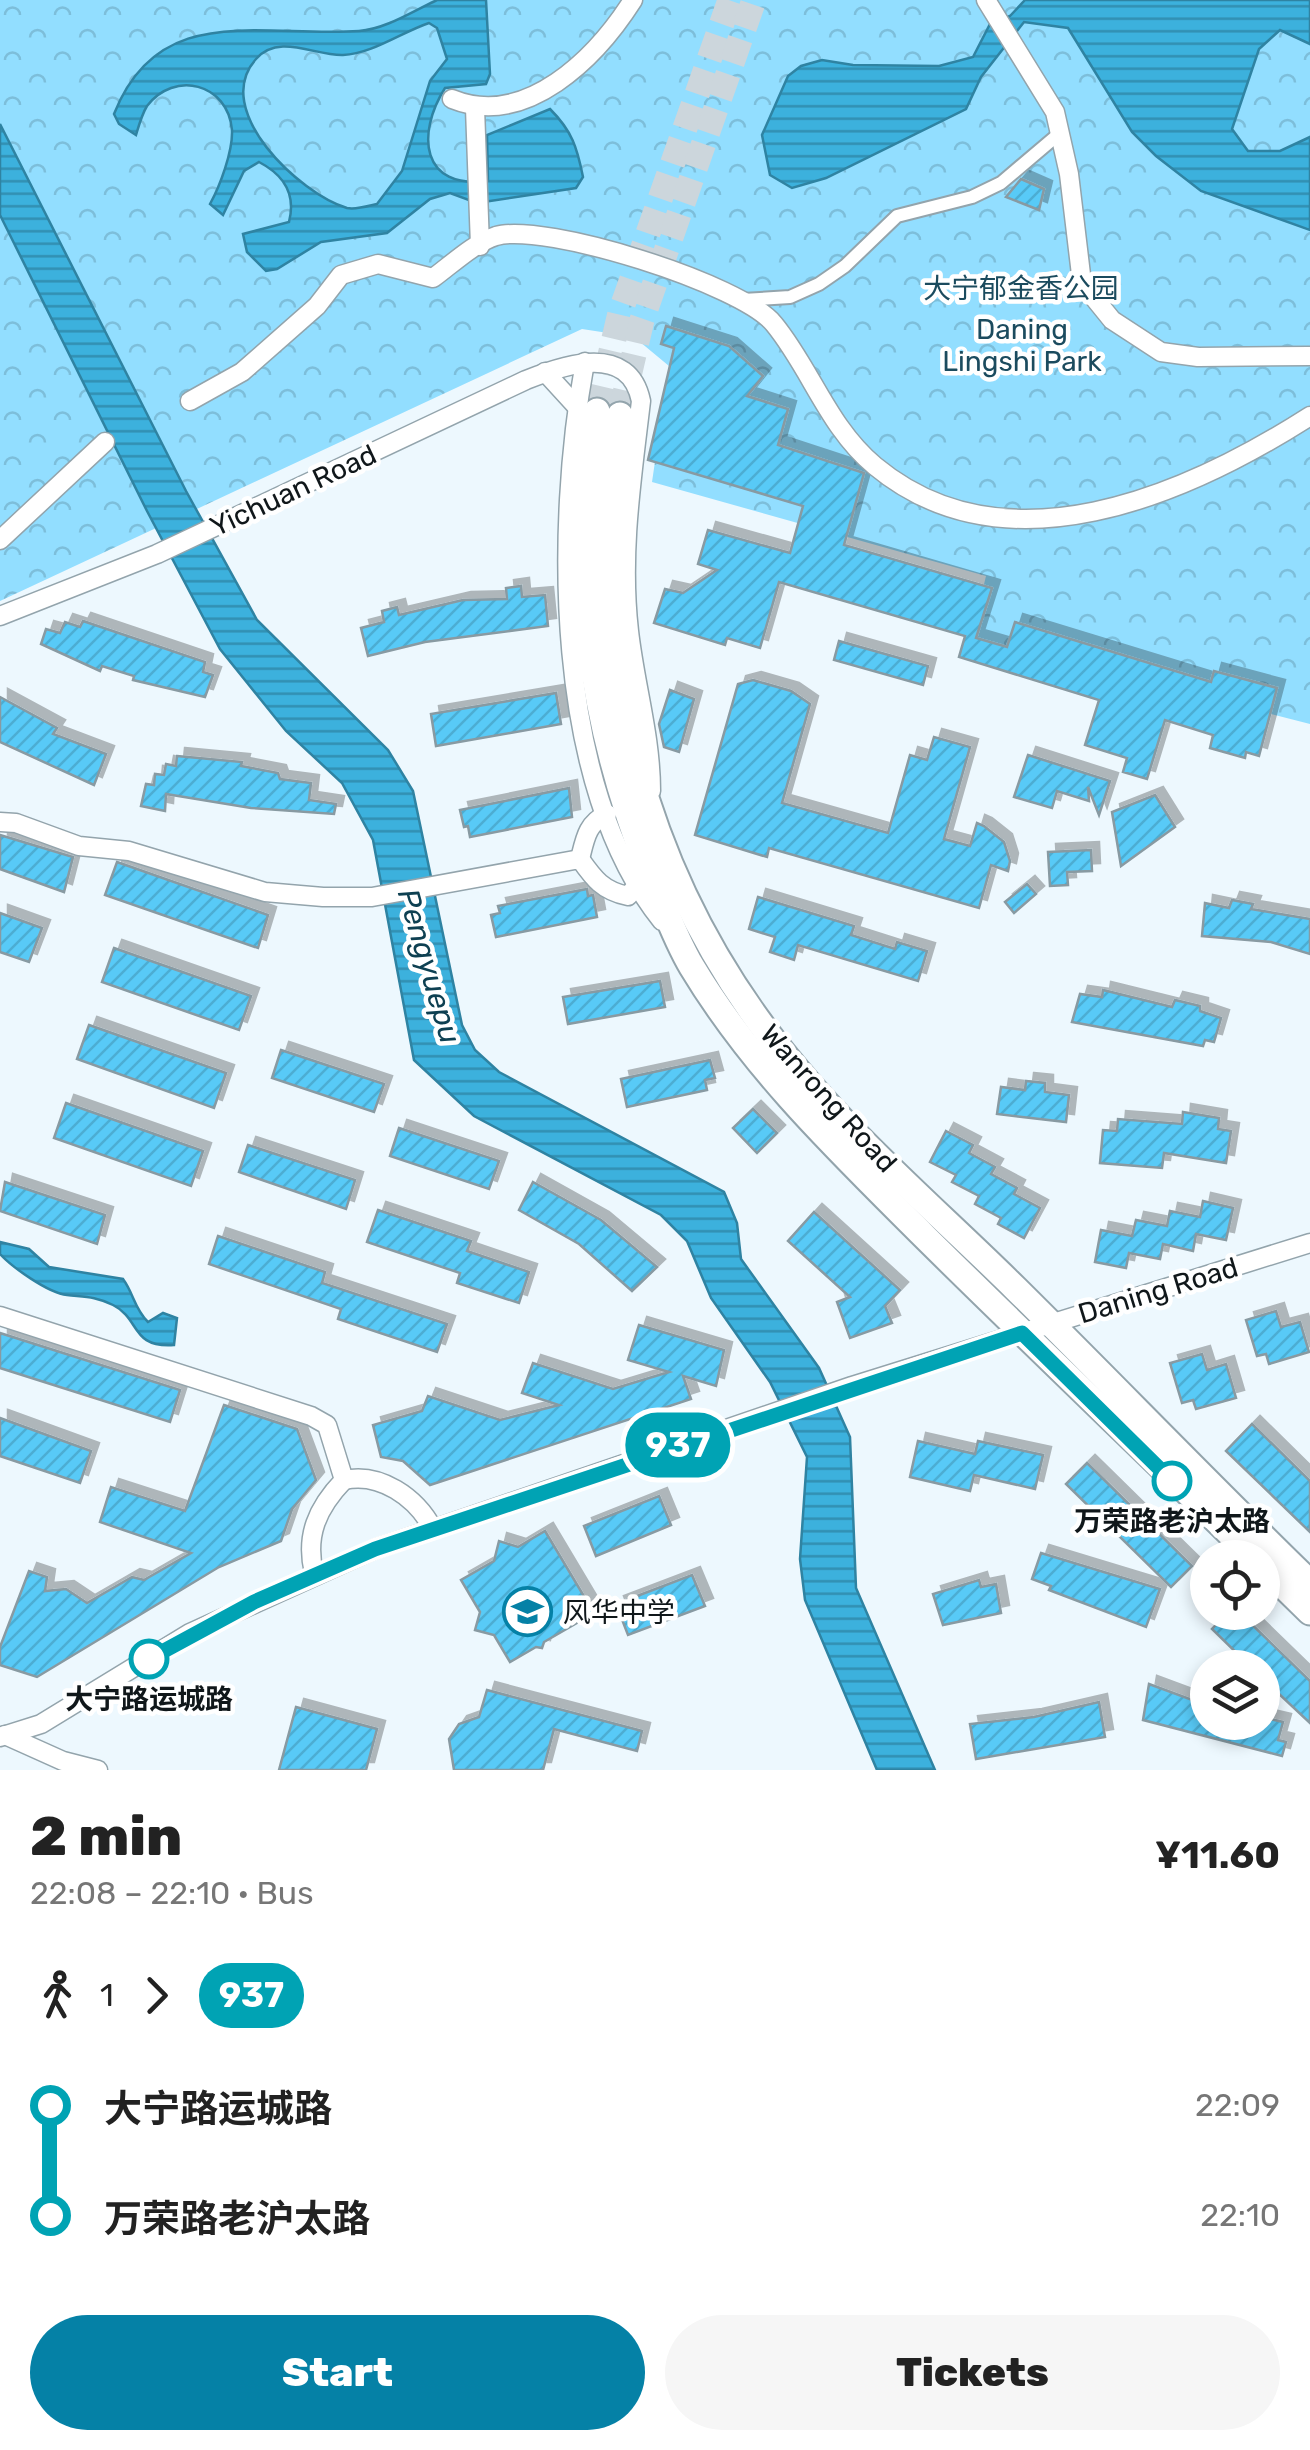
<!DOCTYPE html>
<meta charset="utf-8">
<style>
body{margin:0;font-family:Rubik,"Noto Sans SC",sans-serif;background:#f6f6f6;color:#222;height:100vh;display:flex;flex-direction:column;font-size:38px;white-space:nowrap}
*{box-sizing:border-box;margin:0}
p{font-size:32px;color:#767676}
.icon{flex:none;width:55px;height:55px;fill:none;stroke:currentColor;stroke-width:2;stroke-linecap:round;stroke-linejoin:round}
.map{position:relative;height:1770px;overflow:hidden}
.panel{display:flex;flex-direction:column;background:#fff;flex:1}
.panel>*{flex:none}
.badge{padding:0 20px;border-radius:32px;font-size:35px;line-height:65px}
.controls{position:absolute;left:1190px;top:1540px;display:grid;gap:20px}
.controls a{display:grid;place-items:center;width:90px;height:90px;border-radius:50%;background:#fff;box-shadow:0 5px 15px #0003;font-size:50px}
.map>.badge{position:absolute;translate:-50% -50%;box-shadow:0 0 0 5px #fff}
.legs{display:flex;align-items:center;gap:15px;height:110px;padding:0 30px;font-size:32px}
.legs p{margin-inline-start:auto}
.headline{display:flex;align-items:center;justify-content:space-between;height:170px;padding:0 30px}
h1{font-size:55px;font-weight:800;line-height:75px}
.button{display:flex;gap:20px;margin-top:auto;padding:20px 30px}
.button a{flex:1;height:115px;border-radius:60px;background:#0581a6;color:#fff;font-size:40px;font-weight:800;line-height:115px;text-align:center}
.button a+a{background:#f6f6f6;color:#222}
ul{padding:0 30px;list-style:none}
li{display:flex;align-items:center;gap:35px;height:110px;font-size:38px}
li i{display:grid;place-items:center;width:15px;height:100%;margin:0 12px;background:currentColor}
li i::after{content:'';width:25px;height:25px;margin:-12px;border:8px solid;border-radius:50%;background:#fff}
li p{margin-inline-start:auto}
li:first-child i{background:linear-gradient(#0000 50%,currentColor 0)}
li:last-child i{background:linear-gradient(currentColor 50%,#0000 0)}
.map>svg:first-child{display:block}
</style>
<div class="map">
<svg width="1310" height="1770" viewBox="0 0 1310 1770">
<defs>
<pattern id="park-crowns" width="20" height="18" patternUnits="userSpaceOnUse" patternTransform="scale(2.5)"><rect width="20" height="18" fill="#92deff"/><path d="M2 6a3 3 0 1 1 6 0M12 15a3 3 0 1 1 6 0" fill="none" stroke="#7dbeda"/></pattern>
<pattern id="water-rules" width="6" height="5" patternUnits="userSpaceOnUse" patternTransform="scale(2.5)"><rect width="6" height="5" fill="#3cb1dd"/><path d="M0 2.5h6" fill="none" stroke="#318fb2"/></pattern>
<pattern id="building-hatch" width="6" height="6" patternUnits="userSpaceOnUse" patternTransform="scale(2.5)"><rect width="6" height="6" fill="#59caf7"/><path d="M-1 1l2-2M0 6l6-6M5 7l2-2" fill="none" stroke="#4cadd3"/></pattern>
<filter id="shadow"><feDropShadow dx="8" dy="-8" stdDeviation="0" flood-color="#0004"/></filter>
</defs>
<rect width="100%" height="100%" fill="#edf8fe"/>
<!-- park -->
<path fill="url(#park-crowns)" d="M0,0h1310v724l-339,-86 15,-62 -334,-94 17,-116 -35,-29 -52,-8 -582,272z"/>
<!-- water -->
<g fill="url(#water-rules)" stroke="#2f83a2" stroke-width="2.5" fill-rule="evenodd">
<path d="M437,0h49l4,74 -4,10 -41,4c-29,46 -24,102 43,93l-1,-46 63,-26c22,22 27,38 33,68l-7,11 -99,15 -27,-10 -20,6 -43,34 -66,9 -44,27 -11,2 -19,-19 -4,-18 46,-12c7,-27 -5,-47 -30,-60l-15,9 -21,44 -13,-11c10,-18 23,-53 22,-74 -4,-47 -58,-60 -85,-24 -5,8 -8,19 -11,29l-17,-11 -5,-10c45,-114 148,-76 245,-83 27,-2 54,-20 78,-31zM429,23l8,5 10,31 -17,22 -28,90 -25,33c-9,2 -21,6 -30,4 -47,-14 -137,-98 -91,-149 23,-26 59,-3 87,-4 29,-1 59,-23 86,-32z"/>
<path d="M1025,0h285v44l-30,-14 -21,19 -27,80 16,22h32l30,-14v93l-109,-39 -45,-35 -24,-24 -64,-104 -44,-6 -43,55 -15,32 -140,69 -34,10 -22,-13 -8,-40 26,-59 13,-10 21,-6 31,5 86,1 34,-9 17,-33 20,-8z"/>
<path d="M0,124l186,367 71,129 131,130 25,41 49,234 13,25 24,22 225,120 13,31 4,36 78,109 31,69 6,151 79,182h-58l-72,-170 -5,-41 7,-102 -37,-75 -59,-84 -24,-57 -26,-26 -187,-99 -60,-56 -41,-220 -31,-57 -56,-52 -66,-82 -73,-138 -147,-296z"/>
<path d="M0,1242l29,7 20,18 74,12c11,15 11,29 25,43l15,-9 14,5 -3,27c-44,3 -33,-26 -61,-40 -18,-9 -29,-8 -46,-10 -19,-2 -55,-28 -67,-41z"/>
</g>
<!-- building -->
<g fill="url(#building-hatch)" stroke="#889aa2" stroke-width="2.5" filter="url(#shadow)">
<path d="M1021,179l23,10 -5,21 -33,-13z"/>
<path d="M666,326l63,20 34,30 -16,20 41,13 -10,36 86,28 -20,72 148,43 -16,50 31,9 8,-25 196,60 3,-11 63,17 -18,68 -13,-4 -1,6 -35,-10 3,-13 -48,-15 -18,59 -24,-7 4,-14 -42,-13 14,-45 -140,-43 6,-21 -186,-54 -19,66 -33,-10 -2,7 -71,-22 11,-34 18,4 34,-23 -19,-6 10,-34 82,23 13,-47 -155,-46 26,-112 -13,-4z"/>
<path d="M521,586l1,11 23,-2 3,31 -123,16 -57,14 -7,-28 23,-6 -2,-11 15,-4 2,8 64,-15 44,-1 -1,-11z"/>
<path d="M83,621l122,41 -2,10 10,3 -8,22 -72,-17 1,-4 -32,-10 -2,5 -59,-27 5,-15 14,4 5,-11 15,5z"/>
<path d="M839,641l89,25 -5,19 -89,-25z"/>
<path d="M753,680l38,11 19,13 -28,99 106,30 22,-78 17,5 7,-23 36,10 -26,92 26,7 7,-23 7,3 20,16 6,19 -2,10 -17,-6 -12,43 -210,-60 -2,9 -72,-22 43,-151z"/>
<path d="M670,690l24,9 -15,53 -15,-5 -5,-23z"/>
<path d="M556,693l5,31 -125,22 -5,-32z"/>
<path d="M0,697l57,31 -4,6 53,20 -12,31 -94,-43z"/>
<path d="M1028,755l82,26 -11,34 -11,-28 1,14 -32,-10 -5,17 -38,-11z"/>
<path d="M177,756l65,6 -1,4 37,7 2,6 31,4 -2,17 27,4 -2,10 -83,-6 -85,-14 -1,17 -24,-5 5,-22 8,1 1,-11 9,1 2,-11 10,2z"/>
<path d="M569,788l3,29 -102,20 -2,-11 -4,1 -4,-17z"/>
<path d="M1155,795l20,32 -54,39 -9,-54z"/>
<path d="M0,835l73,22 -9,35 -64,-23z"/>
<path d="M1091,850l1,21 -25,1 1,13 -18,1 -2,-34z"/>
<path d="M117,862l151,53 -10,33 -153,-53z"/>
<path d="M1027,884l9,10 -22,19 -9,-11z"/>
<path d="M587,889l1,7 5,-1 4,22 -101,20 -5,-22 9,-2 -2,-7z"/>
<path d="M758,897l96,29 -3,9 44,14 2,-7 30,9 -9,30 -120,-36 -4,15 -24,-8 5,-15 -26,-8z"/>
<path d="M1232,900l21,4 -2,5 59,10v35l-39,-12 -69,-6 3,-33 24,5z"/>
<path d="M0,913l42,15 -13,34 -29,-10z"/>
<path d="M114,948l137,48 -12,34 -137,-48z"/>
<path d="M660,981l5,26 -97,17 -5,-27z"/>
<path d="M1103,990l69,17 3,-7 25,6v5l21,7 -7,24 -9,-2 -2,6 -131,-24 8,-28 22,3z"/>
<path d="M89,1025l137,48 -12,35 -137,-49z"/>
<path d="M281,1050l103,34 -10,28 -102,-34z"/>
<path d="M710,1060l5,18 -10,2 2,10 -80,17 -6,-28z"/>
<path d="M1026,1081l19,2v9l24,3 -3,27 -69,-8 4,-27 24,3z"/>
<path d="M66,1103l137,48 -12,35 -137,-48z"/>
<path d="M753,1109l24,24 -20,20 -24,-25z"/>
<path d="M1183,1112l36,6 -1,11 13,2 -5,32 -62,-10 -2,15 -62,-5 3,-33 14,1 1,-12 64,5z"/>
<path d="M399,1128l100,33 -10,28 -99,-33z"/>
<path d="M946,1131l27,14 -4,8 26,14 -4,7 26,14 -3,6 26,14 -16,30 -26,-14 3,-6 -26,-14 4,-8 -27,-14 4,-7 -26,-13z"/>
<path d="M248,1145l107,35 -9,29 -107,-37z"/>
<path d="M5,1182l100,33 -8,29 -97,-33z"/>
<path d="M533,1182l68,38 56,47 -25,24 -53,-47 -60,-34z"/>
<path d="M1203,1201l30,7 -7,32 -30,-6 -3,17 -30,-7 -3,15 -31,-6 -3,15 -31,-6 6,-32 31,6 4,-16 31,6 3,-15 30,6z"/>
<path d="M378,1210l93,31 -4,10 62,21 -10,31 -62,-20 3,-10 -93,-31z"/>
<path d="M814,1212l86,78 -15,16 7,17 -42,15 -13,-36 13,-5 -62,-56z"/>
<path d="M218,1236l107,36 -3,11 125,41 -10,28 -99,-33 3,-10 -132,-45z"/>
<path d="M1276,1311l5,16 19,-5 9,30 -40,12 -3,-10 -9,2 -11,-36z"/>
<path d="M639,1325l85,25 -8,36 -33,-10 8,23 -261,86 -27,-24 -22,-4 -8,-32 49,-14 6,-15 72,24 59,-15 -37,-12 11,-30 80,26 56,-17 -41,-12z"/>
<path d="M0,1333l180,57 -10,32 -170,-54z"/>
<path d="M1202,1354l5,16 19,-6 10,34 -40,11 -3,-9 -11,3 -12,-40z"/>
<path d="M224,1405l73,24 19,51 -24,29 -11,32 -62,26 -182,110 -37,-12v-18l29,-76 18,6 -2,14 21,-2 21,14 45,-26 12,3 47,-27 -91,-31 11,-35 74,24z"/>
<path d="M0,1418l91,33 -11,32 -80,-27z"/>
<path d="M1252,1424l58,57v51l-84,-81z"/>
<path d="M918,1441l57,13 3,-13 65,14 -8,34 -61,-14 -4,16 -60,-14z"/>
<path d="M1087,1463l105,103 -21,21 -105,-103z"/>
<path d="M659,1496l12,29 -75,31 -12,-30z"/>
<path d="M545,1531l49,82 -50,29 -2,6 -6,-1 -26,15 -16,-27 -19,-5 5,-18 -19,-32 33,-19 5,-20 19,6z"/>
<path d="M1041,1553l119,36 -14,38 -97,-37 2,-4 -19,-7z"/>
<path d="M692,1575l13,31 -77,29 -12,-31z"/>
<path d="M979,1580l2,7 15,-3 5,29 -58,12 -10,-31z"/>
<path d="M1228,1612h11l71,69v42l-48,-45v-10h-10l-40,-39z"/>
<path d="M1149,1684l49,18 10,8v12h54v-5l21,5 -5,18 8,2 -4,14 -139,-36z"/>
<path d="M487,1690l155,41 -5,20 -83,-22 -11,41h-89l-5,-31 10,-15 20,-7z"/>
<path d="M1099,1702l6,35 -129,22 -6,-35 64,-7z"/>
<path d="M296,1707l81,22 -11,41h-87z"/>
</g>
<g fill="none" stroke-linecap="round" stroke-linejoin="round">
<!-- secondary-tunnel -->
<g stroke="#ccd6dc" stroke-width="25" stroke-dasharray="25 12" stroke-linecap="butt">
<path d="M597,411l23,-98 110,-313"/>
<path d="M620,415l22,-95 112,-320"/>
</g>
<defs>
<path id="pedestrian" d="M743,300l47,-3 29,-13 26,-18 52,-50 75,-19 29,-14 59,-50"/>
<g id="minor">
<path d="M986,0l69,112 14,62 13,109 30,37 49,32 37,5 112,-1"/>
<path d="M452,99c74,30 144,-41 181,-99"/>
<path d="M475,108l5,138"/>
<path d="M585,362c-30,163 -32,425 77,559"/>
<path d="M545,372l32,35"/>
<path d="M190,401l52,-29 75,-66 24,-31 37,-11 55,14c18,-13 41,-35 63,-42 48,-14 246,48 278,88 37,45 54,103 101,142 130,108 310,30 435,-50"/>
<path d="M0,540l105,-98"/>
<path d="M0,616l157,-62 369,-174c40,-16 103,-37 115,21 -9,77 -21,152 -12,230 6,54 22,105 22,160"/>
<path d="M0,822l16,1 63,23 50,5 136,41 58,5h49l208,-38c14,20 23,32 48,37l7,-8"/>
<path d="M580,859c5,-20 7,-36 27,-45"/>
<path d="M0,1316l311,100 16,9 17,55c-27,28 -39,56 -30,93"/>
<path d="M344,1480c36,-8 72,17 89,49"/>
<path d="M5,1735l58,26 35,9"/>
<path d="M0,1737l41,-13 149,-91 185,-84 477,-163 458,-143"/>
</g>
<g id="secondary">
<path d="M597,411c-29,156 -6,314 52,460 14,32 25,66 43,96 62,103 148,185 232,269 109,108 221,214 331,322"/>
<path d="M620,415c-39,217 16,445 149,620 71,94 164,172 247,254 99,98 195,198 294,294"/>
<path d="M1262,1565l48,47"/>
</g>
</defs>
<!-- pedestrian casing -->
<use href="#pedestrian" stroke="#93a4ac" stroke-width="16"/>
<!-- minor casing -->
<use href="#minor" stroke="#93a4ac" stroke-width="21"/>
<!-- secondary casing -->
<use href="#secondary" stroke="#93a4ac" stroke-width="29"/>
<!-- pedestrian -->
<use href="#pedestrian" stroke="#fff" stroke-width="12"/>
<!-- minor -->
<use href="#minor" stroke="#fff" stroke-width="18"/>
<!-- secondary -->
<use href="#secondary" stroke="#fff" stroke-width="25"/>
</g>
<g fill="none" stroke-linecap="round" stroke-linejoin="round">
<defs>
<path id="line-1" d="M149,1659l105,-57 121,-53 647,-216 150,148"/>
</defs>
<!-- line-1 casing -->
<use href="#line-1" stroke="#fff" stroke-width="22"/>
<!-- line-1 -->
<use href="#line-1" stroke="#00a3b4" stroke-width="15"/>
</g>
<!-- icons -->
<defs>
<symbol id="school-ring" viewBox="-11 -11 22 22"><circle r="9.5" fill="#fff" stroke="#0581a6" stroke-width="1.5"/><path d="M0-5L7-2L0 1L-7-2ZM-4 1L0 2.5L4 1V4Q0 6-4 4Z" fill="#0581a6"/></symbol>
</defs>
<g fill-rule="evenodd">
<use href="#school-ring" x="500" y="1584" width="55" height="55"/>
</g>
<!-- markers -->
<g fill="#fff" stroke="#00a3b4" stroke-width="5">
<circle cx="1172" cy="1481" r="18"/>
<circle cx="149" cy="1659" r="18"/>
</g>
<g text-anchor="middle" stroke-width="9" stroke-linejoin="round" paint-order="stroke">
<!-- park labels -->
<g font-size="28" fill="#1b4b5e" stroke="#fff">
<text x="1021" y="298">大宁郁金香公园</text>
<text x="1022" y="339">Daning<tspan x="1022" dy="32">Lingshi Park</tspan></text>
</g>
<!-- street labels -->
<g font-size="28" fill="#10171a" stroke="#fff">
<text transform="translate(293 490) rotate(-25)" y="10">Yichuan Road</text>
<text transform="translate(829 1098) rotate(48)" y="10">Wanrong Road</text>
<text transform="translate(1158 1290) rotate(-17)" y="10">Daning Road</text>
</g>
<!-- stop labels -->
<g font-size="28" font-weight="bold" fill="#10171a" stroke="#fff">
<text x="1172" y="1531">万荣路老沪太路</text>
<text x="149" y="1709">大宁路运城路</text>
</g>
<!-- poi labels -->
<g font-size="28" fill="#10171a" stroke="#fff" text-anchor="start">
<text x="563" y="1622">风华中学</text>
</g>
<!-- water labels -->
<g font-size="30" font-style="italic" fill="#0e4052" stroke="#fff">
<text transform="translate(429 966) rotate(74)" y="10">Pengyuepu</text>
</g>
</g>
</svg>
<div class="controls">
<a><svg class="icon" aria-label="locate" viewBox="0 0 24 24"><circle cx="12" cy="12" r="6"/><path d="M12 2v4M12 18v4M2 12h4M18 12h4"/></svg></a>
<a><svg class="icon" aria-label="layers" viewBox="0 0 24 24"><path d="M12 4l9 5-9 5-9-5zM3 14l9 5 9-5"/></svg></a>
</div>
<b class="badge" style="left:678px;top:1445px;background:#00a3b4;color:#fff">937</b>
</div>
<section class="panel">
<div class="headline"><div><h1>2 min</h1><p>22:08 – 22:10 · Bus</p></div><b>¥11.60</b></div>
<div class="legs"><svg class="icon" aria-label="walk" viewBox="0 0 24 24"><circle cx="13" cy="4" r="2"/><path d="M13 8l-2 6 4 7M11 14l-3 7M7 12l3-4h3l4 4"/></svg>1<svg class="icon" aria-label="forward" viewBox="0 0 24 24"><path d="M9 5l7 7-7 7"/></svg><b class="badge" style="background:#00a3b4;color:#fff">937</b></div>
<ul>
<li><i style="color:#00a3b4"></i><b>大宁路运城路</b><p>22:09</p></li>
<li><i style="color:#00a3b4"></i><b>万荣路老沪太路</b><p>22:10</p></li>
</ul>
<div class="button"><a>Start</a><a>Tickets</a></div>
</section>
